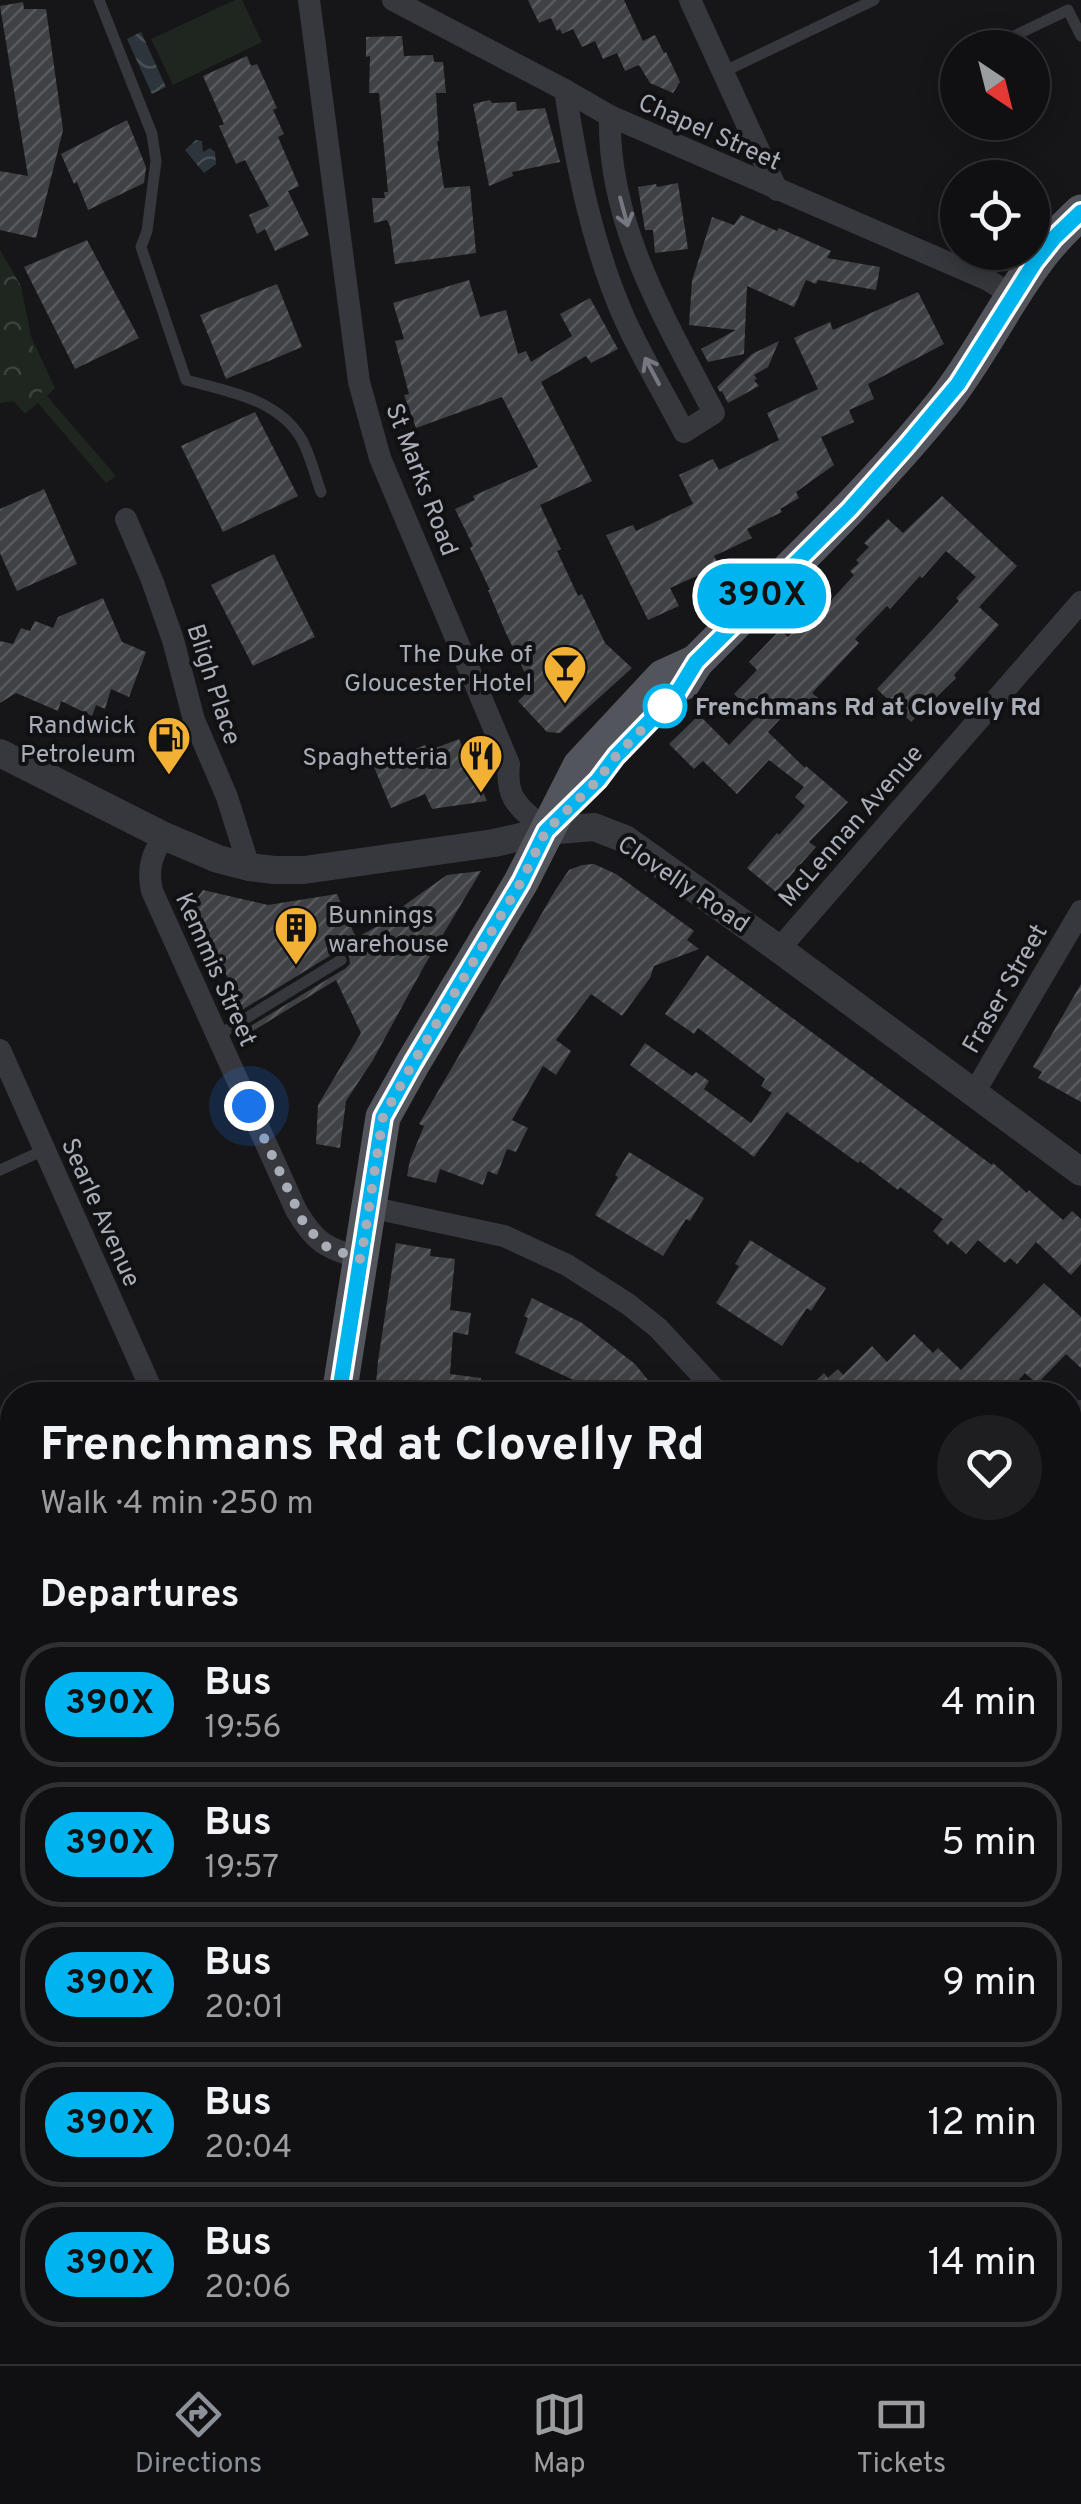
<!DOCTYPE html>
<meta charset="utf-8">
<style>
body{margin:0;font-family:Overpass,sans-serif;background:#1e1e20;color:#f1f3f6;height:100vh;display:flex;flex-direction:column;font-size:38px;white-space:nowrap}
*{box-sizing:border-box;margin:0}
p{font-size:32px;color:#9c9d9f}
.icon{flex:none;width:55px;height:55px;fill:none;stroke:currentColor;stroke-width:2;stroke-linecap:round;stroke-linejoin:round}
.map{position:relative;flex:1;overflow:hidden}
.side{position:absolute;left:0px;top:1382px;width:1082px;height:982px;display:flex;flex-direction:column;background:#101012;border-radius:40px 40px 0 0;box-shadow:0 5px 25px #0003,0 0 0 2px #303032}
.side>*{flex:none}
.badge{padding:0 20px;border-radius:32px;font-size:35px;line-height:65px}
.needle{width:65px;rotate:145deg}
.fabs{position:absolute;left:940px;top:30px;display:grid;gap:20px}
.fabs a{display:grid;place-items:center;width:110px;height:110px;border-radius:50%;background:#101012;box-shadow:0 5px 25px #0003,0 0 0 2px #303032;font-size:50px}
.you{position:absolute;width:50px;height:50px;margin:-25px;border:8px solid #fff;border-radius:50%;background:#1a73e8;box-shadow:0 0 0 15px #1a73e833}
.map>.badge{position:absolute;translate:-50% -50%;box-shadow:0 0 0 5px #fff}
h2{padding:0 40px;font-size:38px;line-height:90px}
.round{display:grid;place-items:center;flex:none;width:105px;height:105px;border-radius:52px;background:#1e1e20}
.overview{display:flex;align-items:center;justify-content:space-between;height:170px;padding:0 40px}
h1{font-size:48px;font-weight:700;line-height:75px}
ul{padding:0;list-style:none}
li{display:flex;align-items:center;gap:30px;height:125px;margin:0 20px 15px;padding:0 20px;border:5px solid #303032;border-radius:40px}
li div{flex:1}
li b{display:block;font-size:38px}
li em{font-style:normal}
li .badge{min-width:110px;font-weight:700;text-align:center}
.tabs{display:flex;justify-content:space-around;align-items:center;height:140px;border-top:2px solid #303032;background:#101012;font-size:28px;color:#9c9d9f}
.tabs a{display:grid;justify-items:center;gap:5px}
.tabs .active{color:#8c9099}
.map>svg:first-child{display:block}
</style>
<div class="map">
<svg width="1081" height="2364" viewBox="0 0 1081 2364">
<defs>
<pattern id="forest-crowns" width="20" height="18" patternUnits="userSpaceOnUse" patternTransform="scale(2.5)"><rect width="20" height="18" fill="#1e261f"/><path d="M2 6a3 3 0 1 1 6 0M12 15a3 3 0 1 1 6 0" fill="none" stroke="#3c433d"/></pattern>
<pattern id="water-waves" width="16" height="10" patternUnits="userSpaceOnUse" patternTransform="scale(2.5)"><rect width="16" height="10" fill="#2c353c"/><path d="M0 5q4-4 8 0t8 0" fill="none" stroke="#485056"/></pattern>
<pattern id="building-hatch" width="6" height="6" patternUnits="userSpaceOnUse" patternTransform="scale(2.5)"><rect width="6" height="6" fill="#404145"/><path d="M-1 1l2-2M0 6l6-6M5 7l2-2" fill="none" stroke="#595a5e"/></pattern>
</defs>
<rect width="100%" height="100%" fill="#161618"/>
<!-- green -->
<g fill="#1e261f">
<path d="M235,0h7l20,42 -89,43 -22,-46z"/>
<path d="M0,270l55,118 -8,8 69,80 -10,7 -68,-80 -13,11 -25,-28z"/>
<path d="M12,1838v44l-12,5v-41z"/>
</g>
<!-- forest -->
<path fill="url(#forest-crowns)" d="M0,250l21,36 22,111 -43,6z"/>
<!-- water -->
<g fill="url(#water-waves)">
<path d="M141,32l25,55 -14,7 -25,-55z"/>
<path d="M196,140l6,1 1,11 7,-4 5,4 1,12 -12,9 -19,-23z"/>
</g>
<!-- building -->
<g fill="url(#building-hatch)">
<path d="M528,0h96l19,41 12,-6 9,18 2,-1 14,30 -7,11 -23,-10 -11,-18 -14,6 -8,-18 -14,6 -8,-18 -13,6 -9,-18 -11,5 -2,-5 -3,2 -6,-13 -12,5z"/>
<path d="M23,2l1,7h22l17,121 -27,108 -36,-8v-59l28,5 -28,-170z"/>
<path d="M402,36l2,20 29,-1 1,7h9l3,31h-10l3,48h-2l7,47 26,-2 6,67 -81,11 -5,-38 -3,-6 -13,3 -2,-25h13l-1,-6h4l-9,-99h-10l1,-37 -4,1v-20z"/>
<path d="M247,56l4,10 6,-2 20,44 -4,2 11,24 -6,3 21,49 -11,5 21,44 -34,16 -10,-22 -8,5 -8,-19 20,-9 -24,-46 -9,4 -17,-38 5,-2 -21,-48z"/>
<path d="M490,100l2,3 24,-1 1,9 28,-3 15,54 -48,10 1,4 -24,10 -16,-82z"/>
<path d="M127,120l19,47 -2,16 -56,27 -11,-28 -3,2 -13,-30z"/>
<path d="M678,183l10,66 -33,4 -2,-23h-8l-7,-43 18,-3 1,3z"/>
<path d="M741,215l36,16 2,-3 52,23 -4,7 53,9 -4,23 -58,-10 -2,4 -10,-4 -12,27 -47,-21 -3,68 -36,8 -7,-13 35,-19 -47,-5 3,-44 20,-64 22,8z"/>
<path d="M87,240l52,98 -64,31 -51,-102z"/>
<path d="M469,280l11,37 26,-7 12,44 8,-3 5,11 41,-26 -12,-22 30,-16 28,51 -27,14 -5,-7 -45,26 51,99 -52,24 21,44 -4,2 21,45 4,-2 23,49 27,25 -72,65 -13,-1 -29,-31 14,-13 -27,-57 -17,-41h2l-20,-42 3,-2 -18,-37 20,-9 -2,-4 65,-29 -36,-70 -86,31 -12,-33 5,-1 -14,-53 9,-2 -11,-36z"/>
<path d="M277,284l25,63 -76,32 -26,-64z"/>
<path d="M918,292l26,52 -76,40 6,15 -25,11 5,12 -33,15 13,28 -38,27 3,6 -19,11 2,3 -35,17 5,9 -38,18 5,10 -49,22 9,18 -31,14 -42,-85 27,-10 3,6 57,-27 -14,-29 34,-16 6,11 60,-30 -12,-27 51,-24 -24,-51 36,-16 3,8z"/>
<path d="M779,341l-11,26 -14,8 3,4 -3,1 5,6 -31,17 -6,-12 -2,1 -3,-5 35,-33z"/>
<path d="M255,412l43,84 -75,36 -42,-86z"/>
<path d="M44,489l33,75 -60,27 -17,-38v-44z"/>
<path d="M942,496l75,70 -38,41 20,18 -45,50 2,3 -45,44 -34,-33 82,-88 -3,-3 20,-21 -30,-26 -24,27 -2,-2 -30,33 -3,-3 -32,33 4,4 -47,50 6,5 -13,15 -11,-9 -26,28 37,36 1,-2 42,36 -39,40 7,5 -40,45 -29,-24 30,-35 2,2 26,-29 -10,-9 9,-10 -35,-27 -32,34 -34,-33 -9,8 -25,-25 30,-29 30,30 28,-29 -23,-22 23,-24 -8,-8 31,-32 8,7 24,-25 2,2 8,-9 3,2 29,-32 -4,-4 9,-8 -3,-3 13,-13 -5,-4 24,-24 15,14z"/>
<path d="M274,554l41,83 -62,29 -42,-81z"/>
<path d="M103,598l19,44 24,10 -17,45 -18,-8 -6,20 -9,-4 -4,11 -31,-15 -3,10 -42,-18 -16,10v-62l13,3 8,-16 9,3 5,-10 18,7 5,-11z"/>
<path d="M459,739l28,62 -55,8 -7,-15 -34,14 -17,-41 51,-22 3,6z"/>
<path d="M594,864l22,10 78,57 -7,9 12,9 -45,17 -4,12 -28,38 -31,-22 -35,46 15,11 -15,24 -13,-9 -31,54 16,8 -12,24 -9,-3 -10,26 -9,-4 -5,14 -43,-16 -4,14 -29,-7 3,-16 14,-34 -5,-2 137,-235 13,-19 13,-5z"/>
<path d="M481,871l-58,97 -50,92 -27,41 -6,47 -24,-4 2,-39 43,-72 -25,-53 -85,52 -2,-5 97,-59 4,-4 -1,-8 -4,-5 -9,1 -94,58 -48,-108 9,-12 65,15 69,-11 19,44 38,-21 -2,-3 55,-39z"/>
<path d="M707,955l285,210 1,-2 34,30 2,-3 34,30 9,-9 9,8v45l-10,11 -35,-33 -19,22 -7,-6 -5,5 -27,-23 -12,14 -15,-13 -3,4 -15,-14 10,-12 -43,-32 -2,3 -38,-29 -2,2 -71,-51 -33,45 -124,-92 15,-22 47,33 4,-4 13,9 -5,8 47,34 21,-30 -11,-7 4,-7 -67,-51 -4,6 -29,-20z"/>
<path d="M1081,984v118l-43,-24 4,-6 -9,-5z"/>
<path d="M629,1152l75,46 -14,23 -4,-2 -23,37 -68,-41 23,-38 -3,-2z"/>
<path d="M750,1240l76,48 -15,23 -4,-3 -25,38 -66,-43 23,-37 -4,-2z"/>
<path d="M396,1243l35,6 -1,7 25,3 -5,51 21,3 -3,22 -15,-3 -3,42 31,4 -2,17h-104l3,-34z"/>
<path d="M1044,1283l37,34v51l-15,-14 -29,30 -12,-11 -21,22h-203l23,-22 4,5 10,-9 5,6 29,-29 15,16 27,-28 19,19 5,-5 23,22z"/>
<path d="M532,1298l50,25 53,41 25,31h-54l-91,-42 13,-35 -4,-2z"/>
</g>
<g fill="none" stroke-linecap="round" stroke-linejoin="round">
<!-- service -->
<g stroke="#37383d" stroke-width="11">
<path d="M99,0l53,134 4,27 -9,70 -6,16 45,133c41,11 93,19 116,60 8,15 13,35 19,52"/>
<path d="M989,48l79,-38 13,26"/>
<path d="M723,72l151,-72"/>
<path d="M217,1036l124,-76"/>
<path d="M0,1170l44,-20"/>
<path d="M0,2278l12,29"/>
<path d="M33,2352l5,12"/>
</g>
<!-- minor -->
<g stroke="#37383d" stroke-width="22">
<path d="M309,0l50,382 21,76 129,306c-4,38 12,43 37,67"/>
<path d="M393,0l172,90 45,26 378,164 25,16"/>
<path d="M690,0l87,190"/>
<path d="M565,90c12,79 28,159 61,232 17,37 39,73 58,110l30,-19c-48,-92 -107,-190 -104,-297"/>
<path d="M126,519l26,61 21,60 21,80 33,77 22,70"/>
<path d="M164,836c-12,18 -17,33 -12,55l144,319c19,33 29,37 65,49"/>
<path d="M779,949l302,-347"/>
<path d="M0,1050l154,345"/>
<path d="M974,1093l107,-182"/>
<path d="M369,1207l135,29 63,29 61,39 30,24 62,67"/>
<path d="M1070,1416l11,-5"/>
<path d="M1072,1631l9,20"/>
<path d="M0,1908l12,-6"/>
<path d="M1070,2265l11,-5"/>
<path d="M47,2364l25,-12"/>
<path d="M861,2364l24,-12"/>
</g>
<!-- tertiary -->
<path stroke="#37383d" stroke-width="28" d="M0,753l164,83 54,23 31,8 25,3h30l190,-27 52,-12 48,-4 31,12 154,110 302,223"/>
<!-- primary -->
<g stroke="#53555c" stroke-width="35">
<path d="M683,683l13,-21c84,-85 172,-166 247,-259 35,-44 59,-95 92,-140 13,-19 29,-35 46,-51"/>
<path d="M339,1395l44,-278 30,-54 108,-181 59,-116 83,-89 33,-15"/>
<path d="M0,1805l12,-8"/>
</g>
</g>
<!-- one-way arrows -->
<defs><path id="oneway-shaft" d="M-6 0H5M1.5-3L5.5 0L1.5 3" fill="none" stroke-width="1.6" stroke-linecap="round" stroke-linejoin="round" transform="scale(2.5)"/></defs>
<g stroke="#757881">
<use href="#oneway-shaft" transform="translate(624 212) rotate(75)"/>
<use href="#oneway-shaft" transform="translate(652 371) rotate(-118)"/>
</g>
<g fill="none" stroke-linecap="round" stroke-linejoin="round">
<defs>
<path id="line" d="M339,1395l44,-278 30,-54 108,-181 25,-51 52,-51 18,-24 61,-63 19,-31 153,-152 57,-64 52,-62 77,-122 19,-24 27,-26"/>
</defs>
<!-- line casing -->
<use href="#line" stroke="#fff" stroke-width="22"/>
<!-- line -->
<use href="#line" stroke="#00b5ef" stroke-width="15"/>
<!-- walk -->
<path stroke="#a8adb8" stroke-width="10" stroke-dasharray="0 18" d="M249,1106l56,120 23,22 33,11 22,-142 30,-54 108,-181 25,-51 52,-51 18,-24 49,-50"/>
</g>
<!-- icons -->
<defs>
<symbol id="bar-pin" viewBox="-11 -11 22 30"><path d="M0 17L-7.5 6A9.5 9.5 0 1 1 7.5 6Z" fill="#f2b134" stroke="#111113"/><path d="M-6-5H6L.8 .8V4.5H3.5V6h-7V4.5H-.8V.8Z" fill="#111"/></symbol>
<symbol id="fuel-pin" viewBox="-11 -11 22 30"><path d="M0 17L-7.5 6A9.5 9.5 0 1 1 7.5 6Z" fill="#f2b134" stroke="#111113"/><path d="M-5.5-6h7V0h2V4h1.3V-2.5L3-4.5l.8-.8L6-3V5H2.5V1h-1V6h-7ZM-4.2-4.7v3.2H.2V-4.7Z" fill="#111"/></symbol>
<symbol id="restaurant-pin" viewBox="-11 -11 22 30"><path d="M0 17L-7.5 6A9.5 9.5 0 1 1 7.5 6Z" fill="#f2b134" stroke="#111113"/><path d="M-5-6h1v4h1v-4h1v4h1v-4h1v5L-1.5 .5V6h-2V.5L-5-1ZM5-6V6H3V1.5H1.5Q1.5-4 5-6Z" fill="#111"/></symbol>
<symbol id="building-pin" viewBox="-11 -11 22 30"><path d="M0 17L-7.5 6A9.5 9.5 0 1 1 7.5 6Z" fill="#f2b134" stroke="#111113"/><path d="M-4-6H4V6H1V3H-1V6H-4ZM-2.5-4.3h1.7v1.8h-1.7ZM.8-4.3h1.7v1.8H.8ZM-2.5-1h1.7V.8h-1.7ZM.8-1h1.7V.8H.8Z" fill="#111"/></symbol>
</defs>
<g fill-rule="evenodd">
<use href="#bar-pin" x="540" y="642" width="50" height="68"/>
<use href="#fuel-pin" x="144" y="713" width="50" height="68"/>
<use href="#restaurant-pin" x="456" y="731" width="50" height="68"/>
<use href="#building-pin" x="271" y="903" width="50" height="68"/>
</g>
<!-- markers -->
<circle fill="#fff" stroke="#00b5ef" stroke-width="5" cx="665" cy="706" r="20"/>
<g text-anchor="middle" stroke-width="8" stroke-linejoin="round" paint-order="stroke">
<!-- street labels -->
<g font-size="25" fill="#a8adb8" stroke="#111113">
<text transform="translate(710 131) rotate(24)" y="9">Chapel Street</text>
<text transform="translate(423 479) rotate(69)" y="9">St Marks Road</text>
<text transform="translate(215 684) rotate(72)" y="9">Bligh Place</text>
<text transform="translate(850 825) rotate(-49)" y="9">McLennan Avenue</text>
<text transform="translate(684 883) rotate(34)" y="9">Clovelly Road</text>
<text transform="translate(217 969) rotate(66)" y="9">Kemmis Street</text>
<text transform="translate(1004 988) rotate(-60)" y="9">Fraser Street</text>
<text transform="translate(102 1212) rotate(66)" y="9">Searle Avenue</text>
</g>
<!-- poi labels -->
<g font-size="25" fill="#a8adb8" stroke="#111113" text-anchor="end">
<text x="532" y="662">The Duke of<tspan x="532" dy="29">Gloucester Hotel</tspan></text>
<text x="136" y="733">Randwick<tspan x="136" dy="29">Petroleum</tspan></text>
<text x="448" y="765">Spaghetteria</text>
<text x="328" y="923" text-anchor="start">Bunnings<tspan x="328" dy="29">warehouse</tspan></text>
</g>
<!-- stop labels -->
<g font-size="25" font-weight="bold" fill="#a8adb8" stroke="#111113" text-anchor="start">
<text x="695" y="715">Frenchmans Rd at Clovelly Rd</text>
</g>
</g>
</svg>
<div class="fabs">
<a><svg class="needle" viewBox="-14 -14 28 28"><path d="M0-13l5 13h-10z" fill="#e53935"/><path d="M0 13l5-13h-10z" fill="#9c9d9f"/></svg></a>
<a><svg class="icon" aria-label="locate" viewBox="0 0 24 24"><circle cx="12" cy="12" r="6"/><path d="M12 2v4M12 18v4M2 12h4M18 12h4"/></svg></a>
</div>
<div class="you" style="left:249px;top:1106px"></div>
<b class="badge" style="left:762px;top:596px;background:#00b5ef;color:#111">390X</b>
<section class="side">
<div class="overview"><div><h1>Frenchmans Rd at Clovelly Rd</h1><p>Walk · 4 min · 250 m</p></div><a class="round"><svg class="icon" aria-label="heart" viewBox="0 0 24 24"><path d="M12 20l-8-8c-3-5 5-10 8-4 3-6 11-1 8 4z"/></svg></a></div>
<h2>Departures</h2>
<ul>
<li><span class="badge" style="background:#00b5ef;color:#111">390X</span><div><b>Bus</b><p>19:56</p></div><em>4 min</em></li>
<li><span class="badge" style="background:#00b5ef;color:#111">390X</span><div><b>Bus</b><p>19:57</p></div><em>5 min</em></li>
<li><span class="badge" style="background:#00b5ef;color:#111">390X</span><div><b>Bus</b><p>20:01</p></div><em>9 min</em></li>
<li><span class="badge" style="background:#00b5ef;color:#111">390X</span><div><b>Bus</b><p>20:04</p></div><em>12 min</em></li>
<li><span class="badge" style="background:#00b5ef;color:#111">390X</span><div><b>Bus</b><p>20:06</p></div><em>14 min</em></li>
</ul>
</section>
</div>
<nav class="tabs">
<a class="active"><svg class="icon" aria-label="directions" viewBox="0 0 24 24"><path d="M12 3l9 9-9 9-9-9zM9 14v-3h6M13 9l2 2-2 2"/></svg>Directions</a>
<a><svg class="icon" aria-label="map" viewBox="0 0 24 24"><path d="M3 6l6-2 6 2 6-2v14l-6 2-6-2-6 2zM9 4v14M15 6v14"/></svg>Map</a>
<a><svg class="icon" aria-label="tickets" viewBox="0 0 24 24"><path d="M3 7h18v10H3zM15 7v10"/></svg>Tickets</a>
</nav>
